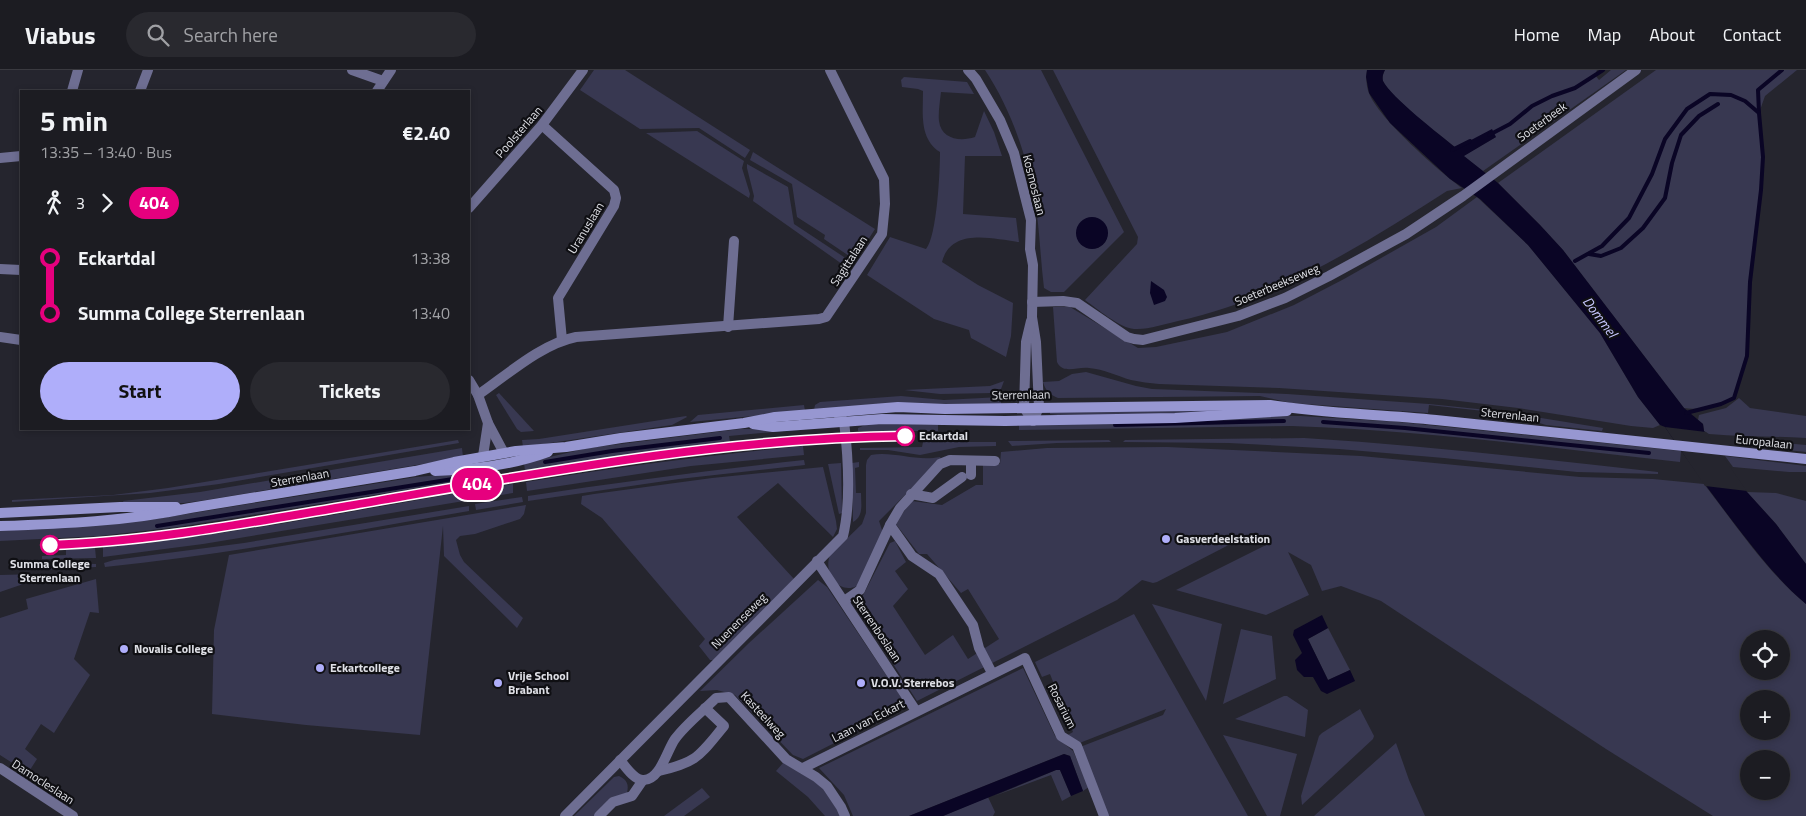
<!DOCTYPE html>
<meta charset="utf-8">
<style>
body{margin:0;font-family:"Titillium Web",sans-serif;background:#29292f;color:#f1f3f6;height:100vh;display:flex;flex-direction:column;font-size:19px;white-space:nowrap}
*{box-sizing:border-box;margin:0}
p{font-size:16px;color:#a0a1a5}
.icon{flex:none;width:28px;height:28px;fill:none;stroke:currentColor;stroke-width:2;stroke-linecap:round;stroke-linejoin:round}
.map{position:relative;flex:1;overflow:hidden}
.side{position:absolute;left:20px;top:20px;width:450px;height:340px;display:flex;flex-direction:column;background:#1c1c22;border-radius:0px;box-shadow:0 2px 8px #0003,0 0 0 1px #3a3a40}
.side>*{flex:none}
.badge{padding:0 10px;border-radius:16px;font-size:18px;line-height:32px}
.tools{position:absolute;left:1740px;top:560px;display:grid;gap:10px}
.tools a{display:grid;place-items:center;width:50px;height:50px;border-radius:50%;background:#1c1c22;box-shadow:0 2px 8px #0003,0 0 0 1px #3a3a40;font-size:25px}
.map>.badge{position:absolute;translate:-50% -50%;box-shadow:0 0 0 2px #fff}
.legs{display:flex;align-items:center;gap:8px;height:55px;padding:0 20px;font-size:16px}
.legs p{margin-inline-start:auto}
.headline{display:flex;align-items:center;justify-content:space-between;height:85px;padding:0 20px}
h1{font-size:28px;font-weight:700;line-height:38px}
.action{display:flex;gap:10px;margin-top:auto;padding:10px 20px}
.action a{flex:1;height:58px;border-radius:30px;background:#afaefa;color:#111;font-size:20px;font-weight:700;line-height:58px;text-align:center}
.action a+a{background:#29292f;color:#f1f3f6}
ul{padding:0 20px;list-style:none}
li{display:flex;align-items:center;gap:18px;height:55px;font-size:19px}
li i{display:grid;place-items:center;width:8px;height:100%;margin:0 6px;background:currentColor}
li i::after{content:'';width:12px;height:12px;margin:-6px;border:4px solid;border-radius:50%;background:#1c1c22}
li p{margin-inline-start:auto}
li:first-child i{background:linear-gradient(#0000 50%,currentColor 0)}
li:last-child i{background:linear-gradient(currentColor 50%,#0000 0)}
header{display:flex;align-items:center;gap:30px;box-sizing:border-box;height:70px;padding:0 25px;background:#1c1c22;border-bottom:1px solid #3a3a40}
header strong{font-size:24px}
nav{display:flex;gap:28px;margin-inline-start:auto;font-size:18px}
.search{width:350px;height:45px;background:#29292f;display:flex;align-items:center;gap:12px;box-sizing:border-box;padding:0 18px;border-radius:28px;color:#a0a1a5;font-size:19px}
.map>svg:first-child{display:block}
</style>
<header>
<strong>Viabus</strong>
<div class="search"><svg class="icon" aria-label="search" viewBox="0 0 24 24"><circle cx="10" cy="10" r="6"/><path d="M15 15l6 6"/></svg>Search here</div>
<nav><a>Home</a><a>Map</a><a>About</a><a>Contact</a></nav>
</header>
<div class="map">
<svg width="1806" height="746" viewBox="0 0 1806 746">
<rect width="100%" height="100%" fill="#25252e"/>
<!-- green -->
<g fill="#383851" fill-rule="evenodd">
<path d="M594,0h31l125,80 -5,8 -46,-30 -59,1 -60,-39z"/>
<path d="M985,0h56l83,162 -60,60h-13l-7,-4c-3,-24 -4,-49 -7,-73 -7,-50 -24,-103 -52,-145zM1089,148l9,1 7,23 -7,6h-9z"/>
<path d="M1053,0h314c-1,7 -1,16 2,23 9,25 71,79 93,95l-15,3c-84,54 -170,108 -269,130 -14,3 -30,9 -44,8 -14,-1 -38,-21 -49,-29l52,-56 1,-7z"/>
<path d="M1385,0h212l-2,5 4,5 12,-10h15l-143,101 -20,-15 33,-19 -40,11c-16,-13 -66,-51 -73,-67 -1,-4 0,-7 2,-11z"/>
<path d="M1656,0h141l-32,26 -6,17 4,44 -2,33 -11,92 -3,74 -13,42c-15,7 -34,13 -50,10l-121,-158 -23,-25 -42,-42z"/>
<path d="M904,7l63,5 7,12 -33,-2c-1,9 -3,21 -2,29 2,18 21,21 36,16l9,-26 10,21 8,24h-37l-2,58 53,4 3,24c-26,-3 -68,-15 -77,20l36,23 35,18 -2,33 -5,21 -35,-19 -2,-8 -35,-11 -67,-44 23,-38 36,12c11,-13 14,-77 14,-97 -21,-13 -17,-39 -17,-61l-5,-2 -16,-2 -1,-7z"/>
<path d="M697,61l47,30 -2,7 8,26 -1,4 -103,-65z"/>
<path d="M753,82l122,77 -20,31 -31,-21 1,-4 -28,-18 -5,-33 -42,-24z"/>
<path d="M747,94l41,23 6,37 59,39 -4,6 -96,-68 1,-5 -7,-28z"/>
<path d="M1477,127l51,48 72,88 38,64 22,28 -7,3 -22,-2 -113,-18 -76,-9 -163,-11 -120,-4c-9,-1 -19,-2 -28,-4 -14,-4 -27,-11 -42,-12 -11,-2 -26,7 -32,-6l-4,-55h17l68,41 18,-1 71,-15 67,-27 50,-26 92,-52z"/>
<path d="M1086,302l50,14 16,3 135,5 142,10 68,7 106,17 -1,3 -56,-6 -26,-8v-2l-91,-10 -1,8 -137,-10 -31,-7 -202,2c-8,-3 -13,-8 -15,-16l16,-1 13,-7z"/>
<path d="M1004,311l-3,8 -8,4 -53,1 -36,-4 86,-4z"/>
<path d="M499,323l35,38 -13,1 -4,-3 -21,-34z"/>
<path d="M901,326l43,4 57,-3v7l-187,6 1,-5 5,-3z"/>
<path d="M1739,328l11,10 56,8v22c-33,-2 -65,-1 -97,-4l-5,-3 -1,-7 -5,-4 1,-5 27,-7z"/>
<path d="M804,335l1,6 -115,11 8,-7z"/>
<path d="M1252,338l-52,6 -134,2 -16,-2v-4z"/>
<path d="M686,346l1,1 -15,8 -149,22 -1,-7 17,-1z"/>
<path d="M1264,346h37l98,6 282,29 -1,11c-129,-14 -258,-32 -388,-36l-273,4v-6z"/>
<path d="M877,353l61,2v6h-80v-3l7,-3z"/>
<path d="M740,359h66l-77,7 1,6 -54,6 -151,23 -1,-8 64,-15z"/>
<path d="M1304,368c118,7 236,21 354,34v2l-81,-2 -133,-14 -105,-9 -110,-6 -106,-1 2,-2z"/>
<path d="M458,370l1,3 -240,41 -69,9 -138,9v-2l101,-5 55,-7z"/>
<path d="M1109,370l2,2 -54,1 -45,3 -4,-5z"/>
<path d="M923,372h73v4l-37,1 -39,8 -32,-5h-28v-2l62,-1z"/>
<path d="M1761,373h23l22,2v7l-46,-5z"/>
<path d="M803,376l1,9 -113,11 -164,25 -1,-9c92,-15 184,-27 277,-36z"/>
<path d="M1167,377l194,9 219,21 73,2 51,5c32,41 62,87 102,120v212h-93l-107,-67 -225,-148 -40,-15 -19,5 -11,-26 -23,-13 21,43 -43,20 -90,-25 94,-47 -18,-10 -95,49 -4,1 -11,-3 -25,20 -200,101 -58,-90 -1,-6 32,-62 5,-2 11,21 -11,9 13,18 -15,17 32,49 28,-20 15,24 31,-20 -31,-50 -7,4 -34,-39h-8l-24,-31 17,-22 30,4 34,-20h7v-21h17l1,-12 46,-4zM1749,569h32v32h-32zM1749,629h32v32h-32zM1749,689h32v32h-32z"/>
<path d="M462,378l1,9 -10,2 -247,41 -22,3h-60l-1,-2 77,-9z"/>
<path d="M871,385c23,-4 45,7 69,2l1,2 -62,62 5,15 -27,50c-19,9 -34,-14 -27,-31l32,-31 4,-11v-48l1,-5z"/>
<path d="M1725,386l81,10v6h-17l-56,-5z"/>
<path d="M804,390l1,5 -126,14 -151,22v-5c92,-14 183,-26 276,-36z"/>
<path d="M859,392v5l-4,1 1,25h5c0,11 3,23 -8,29l-1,-59z"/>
<path d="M841,393l1,50 -3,1 -11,-50z"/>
<path d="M823,397l13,54 1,8 -4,8 -55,-54 -41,34 57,62 -80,81h-4l-11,-14 6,-7 -103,-121 -21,-14 1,-8 12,-2 118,-16z"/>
<path d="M466,403l1,7 -289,47 -79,9 -99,5v-10l156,-12 260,-42z"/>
<path d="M513,414v9l-29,5 -5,-3 -1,-5z"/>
<path d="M469,421l1,9 -267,44 -100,13v-10c123,-11 244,-35 366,-56z"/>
<path d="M1747,422l29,1 30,8v63l-30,-40z"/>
<path d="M522,427l1,5 -47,8 -1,-6z"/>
<path d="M526,435l-2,9 -4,5 -45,15 -15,2 -4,4 4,15 4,7 59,56 -6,10 -73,-72 -1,-30 -23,209 -114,-10 -94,-11 2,-84 15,-75z"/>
<path d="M469,436v5c-121,21 -242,43 -364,56l-1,-4 10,-3 130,-17z"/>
<path d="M95,478l1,10 -54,1v-3l24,-1v-5z"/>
<path d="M65,493l31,1v3l-54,3v-6z"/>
<path d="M38,504v5l-38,13v-17z"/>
<path d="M96,509l3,34 -9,-1 -16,47 16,16 -36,58 -13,-9 -16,25 12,10 -9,14 -28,-18v-137l28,-9 -2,-10z"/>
<path d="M818,510l9,7 80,119 -104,53 -10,-4 -58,-60 -18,-5 -17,1 49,-48z"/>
<path d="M1152,534l70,20 -16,77z"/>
<path d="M1134,544l114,202h-140l-28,-69 83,-32 3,-6 -89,35 -11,-8 7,-4 -23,-58 -8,3 -7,-15z"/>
<path d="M1328,558l22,42 -22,10 -20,-41z"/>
<path d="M1241,559l31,7 4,43 -53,25z"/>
<path d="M1023,598l32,68 18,15 16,36 -6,4 -13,-35 -6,-2 -155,62h-56l-9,-21 -25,-27z"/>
<path d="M1284,626h3l21,14 -3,27 -70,-18z"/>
<path d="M1360,639l14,27 -1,3 -71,66 -1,-9 18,-60 3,-3z"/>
<path d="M1223,665l74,19 -17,62h-13z"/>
<path d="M1396,673l13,37 16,36h-111z"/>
<path d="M783,693h3l38,25 17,28h-16l-17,-19 -32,-26z"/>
<path d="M1056,700h4l11,26 -9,5 -11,-26 -57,21z"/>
<path d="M619,706c8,4 10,8 8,17l-33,23h-20l40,-39z"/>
<path d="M702,718l8,9 -26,19h-20z"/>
<path d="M988,727l7,15 -2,4h-50z"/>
</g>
<!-- water -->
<g fill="#0a0525">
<path d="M1367,0h18c-2,4 -3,7 -2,11 8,16 57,54 73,67l36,-19 4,8 -32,19 34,27 42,42 23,25 121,158 19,16 1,7 43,61 29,32 30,40v40c-24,-20 -43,-44 -62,-68 -28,-36 -54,-72 -79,-109l-5,-2 -22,-28 -38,-64 -72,-88 -48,-46 -30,-20 -60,-56 -21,-30 -3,-16z"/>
<circle cx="1092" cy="163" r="16"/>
<path d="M1151,211l13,9 3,7 -2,4 -11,4 -4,-12z"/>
<path d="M1322,545l6,13 -20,11 20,41 22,-10 5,11 -28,13 -6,-3 -8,-14h-9l-7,-7 -2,-10 7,-7 -9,-18 1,-5z"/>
<path d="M1064,684l6,2 13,35 -12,5 -11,-26h-4l-113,46h-34z"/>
</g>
<!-- pier -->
<path fill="#25252e" d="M1665,357l41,5 41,59 -42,-5z"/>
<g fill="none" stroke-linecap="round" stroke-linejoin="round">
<!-- stream -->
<g stroke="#0a0525" stroke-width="4">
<path d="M1759,43l-1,-23 24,-20"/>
<path d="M1489,65l21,-11 22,-18 20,-10 23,-8 28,-18"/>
<path d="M1452,80l18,-9"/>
<path d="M1589,184l12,2 20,-8 22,-20 22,-30 7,-35 9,-28 18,-19 19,-12"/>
<path d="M1575,191l27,-15 27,-28 23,-44 13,-35 22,-30 23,-15 21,1 14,6 14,12 4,44 -2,33 -11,92 -3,74 -13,42 -13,6 -35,9"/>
<path d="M1323,352l82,6 244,25"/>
<path d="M1115,355l169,-4"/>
<path d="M545,392l67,-11 108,-13"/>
<path d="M157,456l296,-47"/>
</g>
<!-- minor -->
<g stroke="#6e6e92" stroke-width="10">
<path d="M352,0l31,11"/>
<path d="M72,21l6,-21"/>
<path d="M140,21l8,-21"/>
<path d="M377,21l14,-21"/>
<path d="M542,55l72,65 2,8 -2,8 -56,92 4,42"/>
<path d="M0,88l21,-2"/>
<path d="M469,138l73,-83 41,-55"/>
<path d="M0,199l21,1"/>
<path d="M728,257l6,-86"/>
<path d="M0,267l21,3"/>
<path d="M469,310l9,15 10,28 16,30"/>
<path d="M478,325c29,-20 63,-51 98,-58l243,-18 7,-2 56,-83 3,-30 -1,-25 -54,-109"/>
<path d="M483,386l5,-33"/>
<path d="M971,405v-14"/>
<path d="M911,424l22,4 29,-21"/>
<path d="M890,455l22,31 27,18 34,51 6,23 13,25"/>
<path d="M817,491l99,150"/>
<path d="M844,531l16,-11 30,-65 10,-17 40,-44 10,-4 45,1"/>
<path d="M620,690c5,6 14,20 23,20 17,1 24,-30 32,-41 11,-15 28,-28 41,-41l13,-1 57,62 30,18 11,9 14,21 4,9"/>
<path d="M803,698l222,-110 36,78 16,10 27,70"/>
<path d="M659,701c39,-9 40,-15 65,-45l-19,-18"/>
<path d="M565,746l278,-280c8,-33 5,-81 1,-115l-5,-5"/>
<path d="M599,746l14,-14 19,-6 11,-16"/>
</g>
<!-- tertiary -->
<g stroke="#6e6e92" stroke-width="10">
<path d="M968,0l8,9 24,41 14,33 17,67 -1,29 3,16 -1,52 4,25 3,65 -6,14"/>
<path d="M1032,232l31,-1 14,2 50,34 7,2 9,1 95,-24 47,-18 44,-22 77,-42 57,-38 173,-126"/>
<path d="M1031,251l-5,21 -2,66 9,13"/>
<path d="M0,698l73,48"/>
</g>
<!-- secondary -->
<g stroke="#9797d1" stroke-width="10">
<path d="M753,354l20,3 109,-8 123,2 170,-3 112,-7"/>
<path d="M435,401c39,-1 77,-6 113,-19"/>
<path d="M0,443l120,-6h56"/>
<path d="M0,456c64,-2 127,-5 190,-18l225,-37 39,-9 62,-11 50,-4 55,-9 123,-15 31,-6 123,-10 47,2 325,-4c55,9 111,9 166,15 124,12 247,26 370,39"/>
</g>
</g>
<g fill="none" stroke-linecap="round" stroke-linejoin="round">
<defs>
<path id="line-1" d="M50,475c98,-3 196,-22 292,-38 186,-32 374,-69 563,-71"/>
</defs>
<!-- line-1 casing -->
<use href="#line-1" stroke="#fff" stroke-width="11"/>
<!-- line-1 -->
<use href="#line-1" stroke="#e6007e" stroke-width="8"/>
</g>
<!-- markers -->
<g fill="#fff" stroke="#e6007e" stroke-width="2.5">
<circle cx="905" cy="366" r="9"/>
<circle cx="50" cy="475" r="9"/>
</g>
<g fill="#afaefa" stroke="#0f0f13" stroke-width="2">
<circle cx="1166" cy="469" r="5"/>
<circle cx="124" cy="579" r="5"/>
<circle cx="320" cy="598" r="5"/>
<circle cx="498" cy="613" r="5"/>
<circle cx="861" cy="613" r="5"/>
</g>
<g text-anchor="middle" stroke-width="4.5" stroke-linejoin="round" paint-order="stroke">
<!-- street labels -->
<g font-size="12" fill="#dfe0e6" stroke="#0f0f13">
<text transform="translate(1542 52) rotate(-36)" y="4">Soeterbeek</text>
<text transform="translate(519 62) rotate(-49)" y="4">Poolsterlaan</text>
<text transform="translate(1034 115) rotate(76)" y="4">Kosmoslaan</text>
<text transform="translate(586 158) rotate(-59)" y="4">Uranuslaan</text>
<text transform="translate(849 191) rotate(-57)" y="4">Sagittalaan</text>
<text transform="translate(1277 215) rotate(-23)" y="4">Soeterbeekseweg</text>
<text transform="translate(1021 325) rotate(-1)" y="4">Sterrenlaan</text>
<text transform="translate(1510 345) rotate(6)" y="4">Sterrenlaan</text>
<text transform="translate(1764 372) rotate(6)" y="4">Europalaan</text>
<text transform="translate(300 408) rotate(-10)" y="4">Sterrenlaan</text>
<text transform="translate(739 551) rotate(-45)" y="4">Nuenenseweg</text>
<text transform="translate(877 559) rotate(56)" y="4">Sterrenboslaan</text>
<text transform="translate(1062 636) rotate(63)" y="4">Rosarium</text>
<text transform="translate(763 645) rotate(47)" y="4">Kasteelweg</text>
<text transform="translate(868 651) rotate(-27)" y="4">Laan van Eckart</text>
<text transform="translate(43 712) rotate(33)" y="4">Damocleslaan</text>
</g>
<!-- stop labels -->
<g font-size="12" font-weight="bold" fill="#dfe0e6" stroke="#0f0f13" text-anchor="start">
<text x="919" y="370">Eckartdal</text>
<text x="50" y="498" text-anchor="middle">Summa College<tspan x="50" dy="14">Sterrenlaan</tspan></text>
</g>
<!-- poi labels -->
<g font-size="12" font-weight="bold" fill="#dfe0e6" stroke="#0f0f13" text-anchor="start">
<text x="1176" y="473">Gasverdeelstation</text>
<text x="134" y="583">Novalis College</text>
<text x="330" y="602">Eckartcollege</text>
<text x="508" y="610">Vrije School<tspan x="508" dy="14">Brabant</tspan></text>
<text x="871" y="617">V.O.V. Sterrebos</text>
</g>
<!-- water labels -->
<g font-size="14" font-style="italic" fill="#c7c7fe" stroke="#0f0f13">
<text transform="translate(1600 247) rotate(53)" y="5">Dommel</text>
</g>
</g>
</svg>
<div class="tools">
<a><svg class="icon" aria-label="locate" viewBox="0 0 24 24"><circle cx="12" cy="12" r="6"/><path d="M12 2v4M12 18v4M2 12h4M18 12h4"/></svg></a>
<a>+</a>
<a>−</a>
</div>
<b class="badge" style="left:477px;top:414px;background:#e6007e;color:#fff">404</b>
<section class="side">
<div class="headline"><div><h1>5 min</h1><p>13:35 – 13:40 · Bus</p></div><b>€2.40</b></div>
<div class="legs"><svg class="icon" aria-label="walk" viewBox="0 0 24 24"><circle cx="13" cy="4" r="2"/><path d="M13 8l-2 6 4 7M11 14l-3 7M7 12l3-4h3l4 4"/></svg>3<svg class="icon" aria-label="forward" viewBox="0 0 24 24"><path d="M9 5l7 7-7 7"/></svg><b class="badge" style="background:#e6007e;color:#fff">404</b></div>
<ul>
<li><i style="color:#e6007e"></i><b>Eckartdal</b><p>13:38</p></li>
<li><i style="color:#e6007e"></i><b>Summa College Sterrenlaan</b><p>13:40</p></li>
</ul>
<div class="action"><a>Start</a><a>Tickets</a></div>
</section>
</div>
